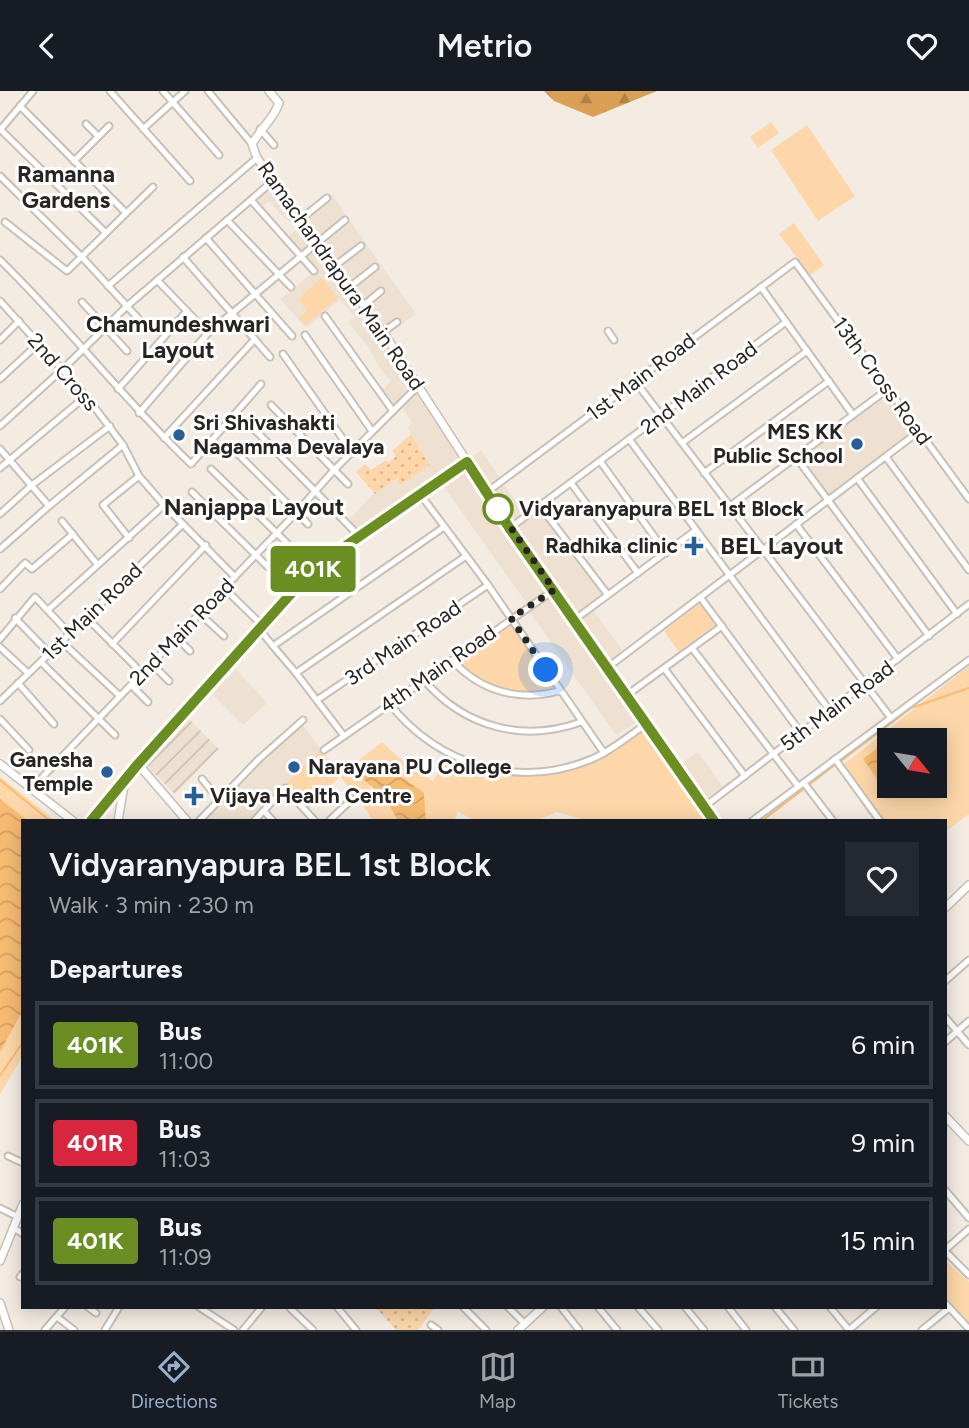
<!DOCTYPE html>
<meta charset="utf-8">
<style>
body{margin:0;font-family:Figtree,sans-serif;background:#242831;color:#f1f3f6;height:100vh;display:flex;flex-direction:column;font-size:26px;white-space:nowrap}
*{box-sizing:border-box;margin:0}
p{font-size:23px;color:#9ea1a6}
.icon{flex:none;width:38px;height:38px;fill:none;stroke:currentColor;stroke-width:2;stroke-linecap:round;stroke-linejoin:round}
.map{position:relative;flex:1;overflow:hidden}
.side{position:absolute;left:21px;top:728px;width:926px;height:490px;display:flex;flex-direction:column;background:#171b24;border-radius:0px;box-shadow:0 4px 18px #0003}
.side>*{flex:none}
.badge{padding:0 14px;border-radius:5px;font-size:24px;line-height:46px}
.needle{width:46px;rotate:120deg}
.fabs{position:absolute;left:877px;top:637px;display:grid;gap:14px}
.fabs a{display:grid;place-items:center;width:70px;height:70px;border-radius:0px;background:#171b24;box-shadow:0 4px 18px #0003;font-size:35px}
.you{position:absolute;width:35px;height:35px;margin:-18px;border:5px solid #fff;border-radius:50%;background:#1a73e8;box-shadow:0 0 0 10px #1a73e833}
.map>.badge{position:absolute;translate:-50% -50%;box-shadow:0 0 0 4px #fff}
h2{padding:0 28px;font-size:26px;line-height:63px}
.round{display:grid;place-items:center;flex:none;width:74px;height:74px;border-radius:0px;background:#242831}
.head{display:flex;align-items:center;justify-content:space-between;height:119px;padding:0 28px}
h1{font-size:33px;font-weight:600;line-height:52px}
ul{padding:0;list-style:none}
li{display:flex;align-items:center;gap:21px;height:88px;margin:0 14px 10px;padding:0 14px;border:4px solid #363941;border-radius:0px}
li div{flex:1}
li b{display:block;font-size:26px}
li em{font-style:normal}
li .badge{min-width:77px;font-weight:700;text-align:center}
header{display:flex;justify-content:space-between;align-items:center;height:91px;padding:0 28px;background:#171b24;font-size:32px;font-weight:600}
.dock{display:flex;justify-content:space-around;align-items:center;height:98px;border-top:2px solid #363941;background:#171b24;font-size:19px;color:#9ea1a6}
.dock a{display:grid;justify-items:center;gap:4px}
.dock .selected{color:#96b0cb}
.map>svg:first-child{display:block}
</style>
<header><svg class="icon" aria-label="back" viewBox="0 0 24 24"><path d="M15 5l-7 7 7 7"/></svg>Metrio<svg class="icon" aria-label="heart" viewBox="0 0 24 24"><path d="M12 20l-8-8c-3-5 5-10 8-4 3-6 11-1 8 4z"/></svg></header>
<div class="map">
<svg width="969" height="1239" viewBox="0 0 969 1239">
<defs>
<pattern id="industrial-furrows" width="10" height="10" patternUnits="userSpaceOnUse" patternTransform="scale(1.75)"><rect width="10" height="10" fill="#eee1d2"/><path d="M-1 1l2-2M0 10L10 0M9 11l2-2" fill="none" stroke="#ccc1b4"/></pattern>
<pattern id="grass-dots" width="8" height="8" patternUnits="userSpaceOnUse" patternTransform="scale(1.75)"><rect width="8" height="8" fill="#fdd7a9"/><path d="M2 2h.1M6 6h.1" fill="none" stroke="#d9b891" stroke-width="1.8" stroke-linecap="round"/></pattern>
<pattern id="forest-firs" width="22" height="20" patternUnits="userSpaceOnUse" patternTransform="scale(1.75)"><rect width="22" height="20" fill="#daa054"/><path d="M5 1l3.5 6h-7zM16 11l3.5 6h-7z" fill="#b18245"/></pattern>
<pattern id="water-waves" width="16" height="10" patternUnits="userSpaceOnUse" patternTransform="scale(1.75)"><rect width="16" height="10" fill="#f7bb71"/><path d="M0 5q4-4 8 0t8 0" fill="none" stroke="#d4a162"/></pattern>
</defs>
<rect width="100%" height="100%" fill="#f4ece3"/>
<!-- built -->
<g fill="#eee1d2">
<path d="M272,94l42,56 -14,11 -12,-15 9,-9 -16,-13 -11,-14 -10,7 -7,-8z"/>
<path d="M332,104l84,119 -25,18 -86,-114z"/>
<path d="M317,154l96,139 -21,23 -11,-16 10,-10 -12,-14 -10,-19 -21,-26 7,-5 -15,-17 -34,28 -26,-29 35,-28 -12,-14z"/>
<path d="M417,303l45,65 -102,72 -12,-10 26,-28 22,-15 5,7 29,-20 -19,-31 -3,-7 4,-4 -10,-16z"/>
<path d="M886,303l26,37 -82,65 -29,-38z"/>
<path d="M481,359l19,28 -10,8 -19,-28z"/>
<path d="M463,379l84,120 -20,14 -85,-120z"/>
<path d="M503,392l21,30 -10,7 -22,-29z"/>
<path d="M540,417l64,87 -25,19 -64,-87z"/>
<path d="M549,505l87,127 -20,12 -88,-125z"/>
<path d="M593,519l30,41 -12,8 -30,-40z"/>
<path d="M236,578l31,34 -24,22 -31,-31z"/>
<path d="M301,632l39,52 -32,34 -23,-25 -36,37h-48z"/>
<path d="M698,661l25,35 -21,15 -25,-35z"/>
</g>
<!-- industrial -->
<path fill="url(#industrial-furrows)" d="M189,628l30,30 -44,45 -29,-29z"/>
<!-- grass -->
<g fill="url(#grass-dots)">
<path d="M411,343l19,31 -29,20 -5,-7 -21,16 -19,-22 9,-8 6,6 15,-10 3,3 7,-7 -4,-5z"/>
<path d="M375,1216h60l-17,23h-22z"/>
</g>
<!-- forest -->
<path fill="url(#forest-firs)" d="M544,0h113l-64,26 -39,-16z"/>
<!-- park -->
<g fill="#fdd7a9" fill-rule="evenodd">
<path d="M771,31l8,11 -21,15 -8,-11z"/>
<path d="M807,34l48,71 -37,25 -47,-71z"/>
<path d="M794,132l30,42 -14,10 -31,-41z"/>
<path d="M322,187l16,20 -33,27 -6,-7 8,-7 -8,-11 4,-3 -1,-2z"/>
<path d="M700,512l16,21 -37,28 -15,-21z"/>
<path d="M509,532l46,66c-38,11 -72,-1 -99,-29z"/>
<path d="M969,575v148l-24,18v-11h-60l-41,-57zM889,649h45v46h-45z"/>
<path d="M644,638l65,92h-122l-30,-9 -22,9h-59l-18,-9 -4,9h-28l-2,-28 -10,-6 -46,-1 19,15 11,20h-24l-34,-45 -32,33 -23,-25 36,-34 19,25 42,-33 26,24 25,15 15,-24c40,16 84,27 126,13 26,-8 49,-26 70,-41z"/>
<path d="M0,686l56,44h-33v234l-23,39z"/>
<path d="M945,1169l24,22v42l-24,-26z"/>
</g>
<!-- water -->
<g fill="url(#water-waves)">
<path d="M880,655l9,12v28h15l-15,10 -26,-37z"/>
<path d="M375,674l15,4 34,24 2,28h-28l-11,-20 -25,-23z"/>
<path d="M0,708l28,22h-5v189l-23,42z"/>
</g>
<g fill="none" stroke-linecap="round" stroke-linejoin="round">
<!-- stream -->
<g stroke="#f7bb71" stroke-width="2">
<path d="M841,670l70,-53 58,-20"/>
<path d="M0,689l50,41"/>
<path d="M762,730l74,-57"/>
<path d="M0,985l23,-34"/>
</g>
<defs>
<g id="street">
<path d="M110,0l80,90"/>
<path d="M163,0l56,64"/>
<path d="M208,0l44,53"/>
<path d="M20,15l106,107"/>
<path d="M86,33l12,12"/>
<path d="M143,38l42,-38"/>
<path d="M260,38l14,16"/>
<path d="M0,39l33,-39"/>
<path d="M1,39l105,103"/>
<path d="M74,70l35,-35"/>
<path d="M0,85l82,81 64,70"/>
<path d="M251,109l63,71"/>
<path d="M302,127l25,-20"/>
<path d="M227,129l64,67"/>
<path d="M5,131l62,49 86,-84"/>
<path d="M206,147l86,98"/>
<path d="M183,166l87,100"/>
<path d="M0,169c67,65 123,139 191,204l70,-80"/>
<path d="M336,174l25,-19"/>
<path d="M157,189l51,53"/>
<path d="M108,195l149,-128"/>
<path d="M351,195l24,-19"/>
<path d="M761,196l92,128"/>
<path d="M0,210l86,95 37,49 16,31 25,29 71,72"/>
<path d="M82,211l45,49"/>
<path d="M364,214l17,-14"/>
<path d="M325,225l68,95"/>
<path d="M608,240l6,9"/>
<path d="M383,241l14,-10"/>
<path d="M305,244l67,96"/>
<path d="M0,249l19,-19"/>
<path d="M283,263l69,98"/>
<path d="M0,288l39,-36"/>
<path d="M635,290l256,337"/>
<path d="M118,298l69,-78"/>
<path d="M271,314l77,79"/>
<path d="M139,322l69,-80 137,-113"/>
<path d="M235,323l23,19 101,103"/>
<path d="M0,335l63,-57 63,-62 148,-127"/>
<path d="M164,347l91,-99"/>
<path d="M629,348l201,272"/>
<path d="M682,352l125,-92"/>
<path d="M232,357l76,76"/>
<path d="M0,358l49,57"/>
<path d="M796,366l133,179"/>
<path d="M886,366l83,113"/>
<path d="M600,370l66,92"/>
<path d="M0,377l86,-72"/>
<path d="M211,378l81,79"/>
<path d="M704,382l125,-92"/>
<path d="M857,387l100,136"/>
<path d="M571,392l67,90"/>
<path d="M192,401l76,75"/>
<path d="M487,401l308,-230 174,237"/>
<path d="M420,403l68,91 116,168"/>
<path d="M540,415l68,89"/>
<path d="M730,415l158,-117"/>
<path d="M0,423l32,-29 78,-59"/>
<path d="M62,430l35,43"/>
<path d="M796,433l102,135"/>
<path d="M510,437l276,-206"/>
<path d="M129,447l-26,-33 36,-29"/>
<path d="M0,458l49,-43 74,-61"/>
<path d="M224,497l39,38"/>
<path d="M0,498l25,-26 7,6 41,-35"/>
<path d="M700,506l101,136"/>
<path d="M48,519l116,-105"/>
<path d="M199,522l25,23"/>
<path d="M15,527l34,35"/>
<path d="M87,527l55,55"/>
<path d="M574,529l122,-90"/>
<path d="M260,539l13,16 171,-119"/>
<path d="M176,546l14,14"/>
<path d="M0,548l35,-42 35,37"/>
<path d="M62,551l58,54"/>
<path d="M112,553l94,-99"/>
<path d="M273,555l23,27"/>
<path d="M0,556l28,26"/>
<path d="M692,557l106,138"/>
<path d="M452,569c28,31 67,42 107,31"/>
<path d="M41,571l74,73"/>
<path d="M151,572l18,18"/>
<path d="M607,577l311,-236"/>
<path d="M664,577l81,108"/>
<path d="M424,589c40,47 99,63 157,42"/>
<path d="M18,592l36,41"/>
<path d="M131,594l17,17"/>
<path d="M627,604l95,-69"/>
<path d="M317,609l171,-115"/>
<path d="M0,610l183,-177"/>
<path d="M389,612c49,62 129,87 203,56 19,-8 37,-23 54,-35"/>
<path d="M0,628l29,31"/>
<path d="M344,645l-48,-63 170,-117"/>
<path d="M324,659l230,-160"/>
<path d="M835,668l45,62"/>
<path d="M202,688l17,21"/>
<path d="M804,692l29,38"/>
<path d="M32,697l264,-275 38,-43 85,-85"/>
<path d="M704,716l265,-203"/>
<path d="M264,720l9,10"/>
<path d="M199,730l60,-62 44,-39"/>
<path d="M254,730l31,-33 30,33"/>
<path d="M329,730l23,-22"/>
<path d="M752,730l217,-161"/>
<path d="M945,890l24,-21"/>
<path d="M945,926l24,28"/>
<path d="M945,951l24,-21"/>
<path d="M8,1065l15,7"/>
<path d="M945,1099l24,28"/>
<path d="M0,1117l18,9"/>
<path d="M14,1137l9,6"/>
<path d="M945,1159l24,-21"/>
<path d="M945,1160l24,24"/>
<path d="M20,1186l3,-4"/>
<path d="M945,1212l24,26"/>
<path d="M88,1216l8,6"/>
<path d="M199,1216l35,23"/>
<path d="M337,1216l19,23"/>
<path d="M463,1216l23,23"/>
<path d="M508,1216l17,17"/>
<path d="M561,1216l18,23"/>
<path d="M598,1216l19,23"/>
<path d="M638,1216l20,23"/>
<path d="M685,1216l19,23"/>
<path d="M728,1216l18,23"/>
<path d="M775,1216l19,23"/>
<path d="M830,1216l19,23"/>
<path d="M290,1217l23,22"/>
<path d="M57,1226l17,13"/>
<path d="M431,1234l7,5"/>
<path d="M45,1239l20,-23"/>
<path d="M105,1239l14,-23"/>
<path d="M243,1239l19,-23"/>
<path d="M849,1239l27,-23"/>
<path d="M922,1239l27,-22"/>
</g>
<g id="secondary">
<path d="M269,0l10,12c-6,17 -18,25 -27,41l5,14 128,177 125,193 204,293"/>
<path d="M0,673l73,57"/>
<path d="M138,673l49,57"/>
<path d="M91,730l47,-57 177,-197 151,-105"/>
<path d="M118,730l7,-42"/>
<path d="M945,817l24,-23"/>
<path d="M945,1025l24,25"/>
<path d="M0,1170l23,-57"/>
<path d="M0,1212l9,27"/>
<path d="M518,1239l25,-23"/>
</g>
</defs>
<!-- street casing -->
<use href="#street" stroke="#c7c0b7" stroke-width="9"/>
<!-- secondary casing -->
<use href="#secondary" stroke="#c7c0b7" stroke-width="10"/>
<!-- street -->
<use href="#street" stroke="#fff" stroke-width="5"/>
<!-- secondary -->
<use href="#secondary" stroke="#fff" stroke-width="7"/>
</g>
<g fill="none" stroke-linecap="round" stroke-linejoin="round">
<defs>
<path id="line" d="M91,730l47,-57 177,-197 152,-105 43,67 204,292"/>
</defs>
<!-- line casing -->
<use href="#line" stroke="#fff" stroke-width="16"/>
<!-- line -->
<use href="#line" stroke="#6b8e23" stroke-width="10"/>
<!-- walk -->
<path stroke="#272421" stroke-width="7" stroke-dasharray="0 12.6" d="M498,418l56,81 -43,28 35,52"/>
</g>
<!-- markers -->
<g fill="#275f97" stroke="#fff" stroke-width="2.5">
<circle cx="179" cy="344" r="7"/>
<circle cx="857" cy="353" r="7"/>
<path d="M690.5 444.5h7v7h7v7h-7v7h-7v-7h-7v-7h7z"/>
<circle cx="294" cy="676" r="7"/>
<circle cx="107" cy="681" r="7"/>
<path d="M190.5 694.5h7v7h7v7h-7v7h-7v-7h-7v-7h7z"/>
</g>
<circle fill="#fff" stroke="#6b8e23" stroke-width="3.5" cx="498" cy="418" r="14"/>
<g text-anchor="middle" stroke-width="6" stroke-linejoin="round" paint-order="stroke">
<!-- street labels -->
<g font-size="21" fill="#272421" stroke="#fff">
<text transform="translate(341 185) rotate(55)" y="7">Ramachandrapura Main Road</text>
<text transform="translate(63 281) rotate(49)" y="7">2nd Cross</text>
<text transform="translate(641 286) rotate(-37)" y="7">1st Main Road</text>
<text transform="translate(882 290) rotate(54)" y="7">13th Cross Road</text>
<text transform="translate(699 297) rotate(-37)" y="7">2nd Main Road</text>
<text transform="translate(92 521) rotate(-44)" y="7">1st Main Road</text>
<text transform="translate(182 541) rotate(-46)" y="7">2nd Main Road</text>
<text transform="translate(403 552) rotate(-34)" y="7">3rd Main Road</text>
<text transform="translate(438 578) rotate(-35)" y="7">4th Main Road</text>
<text transform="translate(837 615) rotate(-37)" y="7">5th Main Road</text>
</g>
<!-- poi labels -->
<g font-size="21" font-weight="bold" fill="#272421" stroke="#fff" text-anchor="start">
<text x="193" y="339">Sri Shivashakti<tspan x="193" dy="24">Nagamma Devalaya</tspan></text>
<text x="843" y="348" text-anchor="end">MES KK<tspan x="843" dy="24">Public School</tspan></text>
<text x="678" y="462" text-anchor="end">Radhika clinic</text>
<text x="93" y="676" text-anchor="end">Ganesha<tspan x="93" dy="24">Temple</tspan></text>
<text x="308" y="683">Narayana PU College</text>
<text x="210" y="712">Vijaya Health Centre</text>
</g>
<!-- stop labels -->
<g font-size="21" font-weight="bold" fill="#272421" stroke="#fff" text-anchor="start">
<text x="519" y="425">Vidyaranyapura BEL 1st Block</text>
</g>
<!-- neighbourhood labels -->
<g font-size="23" font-weight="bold" fill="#272421" stroke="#fff">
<text x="66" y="91">Ramanna<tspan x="66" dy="26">Gardens</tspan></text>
<text x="178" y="241">Chamundeshwari<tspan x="178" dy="26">Layout</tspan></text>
<text x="254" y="424">Nanjappa Layout</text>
</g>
<!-- quarter labels -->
<g font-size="24" font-weight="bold" fill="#272421" stroke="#fff">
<text x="782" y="463">BEL Layout</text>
</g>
</g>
</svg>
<div class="fabs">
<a><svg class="needle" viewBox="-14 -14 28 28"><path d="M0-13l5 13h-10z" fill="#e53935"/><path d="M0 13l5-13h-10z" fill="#9ea1a6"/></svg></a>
</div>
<div class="you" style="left:546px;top:579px"></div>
<b class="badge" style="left:313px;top:478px;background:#6b8e23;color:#fff">401K</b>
<section class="side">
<div class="head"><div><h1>Vidyaranyapura BEL 1st Block</h1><p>Walk · 3 min · 230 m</p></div><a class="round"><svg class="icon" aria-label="heart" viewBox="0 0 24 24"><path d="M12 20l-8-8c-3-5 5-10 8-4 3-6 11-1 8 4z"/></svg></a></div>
<h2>Departures</h2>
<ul>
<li><span class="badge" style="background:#6b8e23;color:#fff">401K</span><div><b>Bus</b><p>11:00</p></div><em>6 min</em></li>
<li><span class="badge" style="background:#d7263d;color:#fff">401R</span><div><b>Bus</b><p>11:03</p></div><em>9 min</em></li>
<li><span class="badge" style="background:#6b8e23;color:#fff">401K</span><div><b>Bus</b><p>11:09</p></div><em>15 min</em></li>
</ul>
</section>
</div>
<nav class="dock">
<a class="selected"><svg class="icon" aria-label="directions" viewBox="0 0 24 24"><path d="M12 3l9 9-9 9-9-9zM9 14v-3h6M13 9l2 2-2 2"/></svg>Directions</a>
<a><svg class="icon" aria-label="map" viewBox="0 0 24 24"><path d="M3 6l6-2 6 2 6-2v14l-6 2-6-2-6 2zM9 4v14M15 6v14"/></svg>Map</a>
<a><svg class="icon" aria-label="tickets" viewBox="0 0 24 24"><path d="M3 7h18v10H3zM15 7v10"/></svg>Tickets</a>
</nav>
